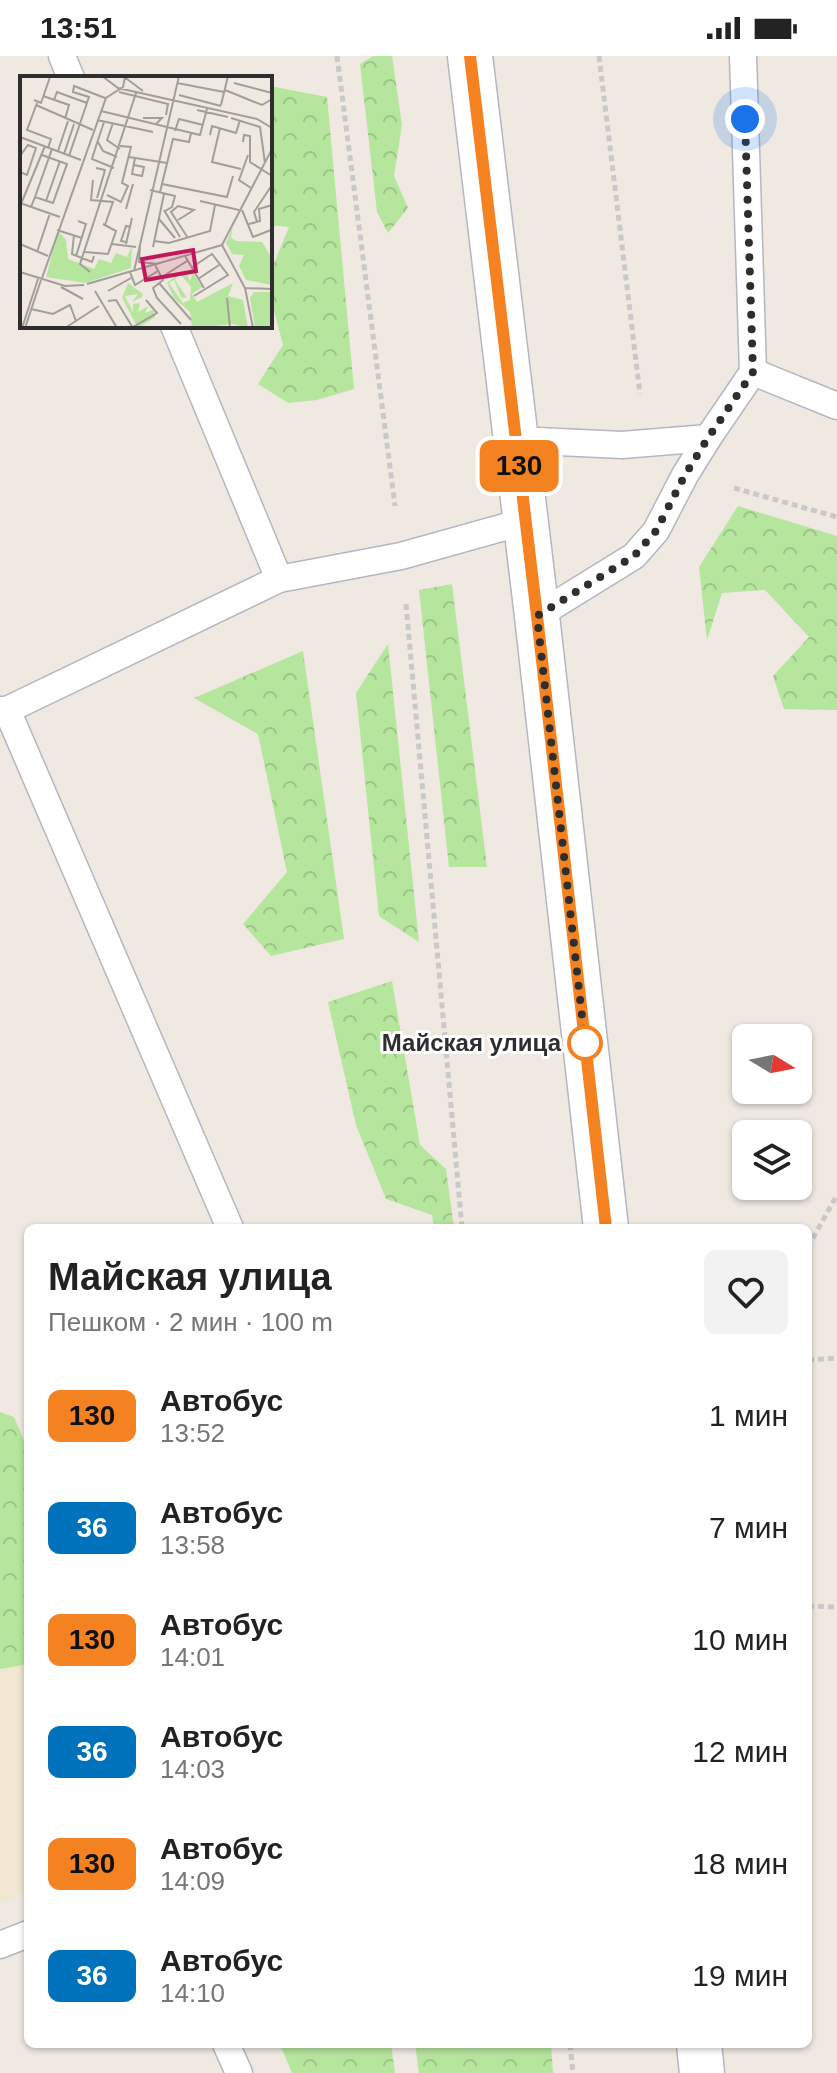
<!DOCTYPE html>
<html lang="ru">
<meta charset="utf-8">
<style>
body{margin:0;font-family:Helvetica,sans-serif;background:#f2f2f2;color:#222;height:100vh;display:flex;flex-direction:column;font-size:30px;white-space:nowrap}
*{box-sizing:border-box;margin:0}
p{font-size:26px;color:#767676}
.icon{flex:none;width:44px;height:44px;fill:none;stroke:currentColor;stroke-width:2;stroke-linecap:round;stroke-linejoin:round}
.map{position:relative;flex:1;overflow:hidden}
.drawer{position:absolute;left:24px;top:1168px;width:788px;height:824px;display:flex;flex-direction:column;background:#fff;border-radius:12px;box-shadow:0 2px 6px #0004}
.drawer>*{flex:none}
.badge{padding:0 16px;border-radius:12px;font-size:28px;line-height:52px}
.needle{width:52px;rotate:100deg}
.fabs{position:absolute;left:732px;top:968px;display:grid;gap:16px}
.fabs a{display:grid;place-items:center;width:80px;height:80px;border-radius:12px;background:#fff;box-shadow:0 2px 6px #0004;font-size:40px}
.you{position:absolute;width:40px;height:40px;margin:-20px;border:6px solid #fff;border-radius:50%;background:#1a73e8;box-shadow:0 0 0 12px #1a73e833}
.map>.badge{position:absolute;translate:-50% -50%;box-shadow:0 0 0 4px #fff}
.round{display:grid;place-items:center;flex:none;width:84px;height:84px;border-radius:12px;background:#f2f2f2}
.overview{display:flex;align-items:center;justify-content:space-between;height:136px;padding:0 24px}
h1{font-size:38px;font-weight:700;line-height:60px}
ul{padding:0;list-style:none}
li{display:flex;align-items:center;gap:24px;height:112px;padding:0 24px}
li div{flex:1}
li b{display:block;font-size:30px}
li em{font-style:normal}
li .badge{min-width:88px;font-weight:700;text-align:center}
.status{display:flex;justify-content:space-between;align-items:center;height:56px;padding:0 40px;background:#fff;direction:ltr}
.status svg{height:22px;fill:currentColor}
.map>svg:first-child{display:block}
</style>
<div class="status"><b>13:51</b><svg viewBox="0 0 49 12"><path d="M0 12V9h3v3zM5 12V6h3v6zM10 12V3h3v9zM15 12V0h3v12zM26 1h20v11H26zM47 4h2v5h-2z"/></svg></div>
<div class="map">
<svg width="837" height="2017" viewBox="0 0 837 2017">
<defs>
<pattern id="forest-crowns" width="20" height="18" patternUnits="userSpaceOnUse" patternTransform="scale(2)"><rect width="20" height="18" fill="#b6e59e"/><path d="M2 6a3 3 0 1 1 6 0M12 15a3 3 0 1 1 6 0" fill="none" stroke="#9dc588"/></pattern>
</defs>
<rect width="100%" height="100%" fill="#efe9e1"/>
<!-- education -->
<path fill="#f0e6d1" d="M0,1382l28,66v387l-28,12z"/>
<!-- forest -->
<g fill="url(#forest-crowns)">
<path d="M373,0h19l10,69 -8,51 14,32 -20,25 -11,-21 -17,-148z"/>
<path d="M270,30l57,11 27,292 -37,11 -29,3 -30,-19 25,-39 -13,-50v-22l19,-46 -19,-2z"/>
<path d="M738,450l99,30v174l-53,-1 -11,-33 36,-39 -44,-47 -43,3 -15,47 -8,-73z"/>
<path d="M452,528l35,283h-38l-30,-277z"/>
<path d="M388,588l31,298 -40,-26 -23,-223z"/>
<path d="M303,595l41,288 -73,17 -28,-32 44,-52 -29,-138 -64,-36z"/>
<path d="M392,925l28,164 26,24 8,59h-20l-2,-13 -46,-16 -30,-74 -28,-123z"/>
<path d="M0,1356l14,5 14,33v214l-28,5z"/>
<path d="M280,1988h111l4,29h-103z"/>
<path d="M415,1988h136l2,29h-134z"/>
</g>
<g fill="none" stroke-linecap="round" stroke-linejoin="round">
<defs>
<g id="lane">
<path d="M62,0l9,22"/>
<path d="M174,270l105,253"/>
<path d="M753,316l84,34"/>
<path d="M516,384l106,5 86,-7"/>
<path d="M537,560l97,-60 22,-25 29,-56 23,-37 45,-66 -10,-316"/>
<path d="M0,654h7l272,-131 122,-23 125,-35"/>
<path d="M7,654l223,518"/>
<path d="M0,1889l28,-11"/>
<path d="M226,1988l13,29"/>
</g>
<g id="secondary">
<path d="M470,0l67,560 69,612"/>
<path d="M699,1988l3,29"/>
</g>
</defs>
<!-- lane casing -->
<use href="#lane" stroke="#b4b7c1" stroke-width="29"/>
<!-- secondary casing -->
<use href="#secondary" stroke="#b4b7c1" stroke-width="47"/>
<!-- path -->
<g stroke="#c9c9c9" stroke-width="5" stroke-dasharray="6 4" stroke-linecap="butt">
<path d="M337,0l58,450"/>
<path d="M599,0l41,338"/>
<path d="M734,432l103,29"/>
<path d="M406,548l56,624"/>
<path d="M808,1191l29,-52"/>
<path d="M808,1304l29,-2"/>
<path d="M808,1550l29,1"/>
<path d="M570,1988l3,29"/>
</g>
<!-- lane -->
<use href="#lane" stroke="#fff" stroke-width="26"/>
<!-- secondary -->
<use href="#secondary" stroke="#fff" stroke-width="44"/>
</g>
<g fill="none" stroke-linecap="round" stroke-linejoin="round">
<defs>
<path id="line" d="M470,0l67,560 69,612"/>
</defs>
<!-- line casing -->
<use href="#line" stroke="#fff" stroke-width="18"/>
<!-- line -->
<use href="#line" stroke="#f58220" stroke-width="12"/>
<!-- walk -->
<path stroke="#2e2e2e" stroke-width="8" stroke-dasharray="0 14.4" d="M585,987l-48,-427 97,-60 22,-25 29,-56 23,-37 45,-66 -8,-253"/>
</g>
<!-- markers -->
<circle fill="#fff" stroke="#f58220" stroke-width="4" cx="585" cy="987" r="16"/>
<g text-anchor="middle" stroke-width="6" stroke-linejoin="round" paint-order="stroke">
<!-- stop labels -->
<g font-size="24" font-weight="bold" fill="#2e2e2e" stroke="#fff" text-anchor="end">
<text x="561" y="995">Майская улица</text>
</g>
</g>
<!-- overview -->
<g transform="translate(20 20)">
<rect width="252" height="252" fill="#efe9e1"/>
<path d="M213,151l-2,11 5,3 26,1 10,16v27l-26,-5 -7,-14 5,-11 -12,-1 -6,-11zM38,155l8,9 2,19 26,10 5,-10 12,4 5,-10 11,4 5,-11 -1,22 -46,15 -39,-6zM165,194l5,11 3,-8 9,14 -10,7 5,8 36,-19 -5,13 15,4 5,28 -15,-4 -41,4 -2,-16 -16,-14 -7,-15 11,-9 -3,6 12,18 -6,-1 -7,-17 -5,3 14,20 7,-3 1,-13 -11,-13zM108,207l15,11 -1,3 -10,5 6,-8 -13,2 8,16v-8l7,-1 -2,9 10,-6 -3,7 8,-3 2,7 -17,11 -16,-30zM234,216h18v36h-17l-5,-30z" fill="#b6e59e"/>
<path fill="none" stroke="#a29e99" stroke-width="2" d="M82,0l16,12 139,31 15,9M103,0l20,15M157,7l47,9M214,7l38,10M205,14l37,15 10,-6M99,16l49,12 -2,11M159,19l42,11M23,20l26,9 -4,14M14,24l7,3 9,-26M34,24l3,-8 30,11M17,27l-10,27 24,9 -3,9M16,29l57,25M201,29l7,-29M177,34l31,7M81,35l99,24 7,-26M123,42h19l-6,6M211,42l29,9 5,36M77,44l56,12M93,47l-6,17 13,9M200,52l-8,34 29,7M155,55l4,-12 24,6M190,59l2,-9 24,7 4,-13M0,61l61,23M78,66l5,9 14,6M223,66l1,-7 6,1v26l22,14M76,70l-4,13 22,9M76,70l8,-24M38,75l10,-30M44,78l10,-30M228,79l-9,25 12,8M0,80l8,-11 8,3 -9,27 -7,-3M49,80l20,-59 -16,-5 1,-6 31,12M109,81l38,6M114,89l10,2 -2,9 -10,-2 3,-16M76,92l9,2 -8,28M73,104l-2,20 22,2 -8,23M142,108l65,13 6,-21M130,114l25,6 -3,11 -7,4M140,116l13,-53 16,3 2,-9M87,119l14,7 7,-16 -6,-3 9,-36 -11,-1M15,121l17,-48M26,125l14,-40M180,125l39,9M0,127l40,14M1,128l24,-58M11,131l4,-10 18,6 14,-39 -25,-9M106,133l7,-25M144,134l16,27M222,134l11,27 18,-7M139,143l16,19M158,144l16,-10 -16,-4 -7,6 17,26M237,146l-3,-10 18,-27M229,148l11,-3 -1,-12 13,-4M37,154l25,8M54,159l-2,19 20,8 2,-6M134,165l15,2 41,-12 5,-26M106,166l-5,-1 5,-15 4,1M0,168l28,12M92,168l24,3M106,168l6,-26M202,169l50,-96M202,169l23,43 8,40M120,170l-1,16 19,2M133,171l11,-53M17,176l13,-39M65,176l23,2 8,-23 -13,-7M56,180l10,-32 -8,-3M165,180l19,32M135,189l8,15 -10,8 4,10 24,26M171,192l21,-14 16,21 -34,21M114,195l45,-195M0,196l45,14 19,-1M70,196l-10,-8 56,-171M110,196l5,13 23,-14M142,201l25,-16M22,202l64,-180 17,-11 2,-10M178,203l21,-14M139,207l32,37M67,208l135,-39M41,211l22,12M225,212l27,1M75,215l22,37M88,215l23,-13M207,222l3,30M88,225l8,-1 17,28M11,233l22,5 17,-9 6,16M113,251l24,-14 -11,-13M2,252l16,-49M5,252l16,-48M45,252l34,-22"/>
<path fill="#c2185b" fill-opacity="0.15" stroke="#c2185b" stroke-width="4" d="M173,174l3,21 -50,9 -4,-21z"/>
<rect width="252" height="252" fill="none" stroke="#2e2e2e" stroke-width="4"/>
</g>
</svg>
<div class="fabs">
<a><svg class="needle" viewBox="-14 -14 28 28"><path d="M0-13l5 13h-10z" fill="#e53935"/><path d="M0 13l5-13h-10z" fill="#767676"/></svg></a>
<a><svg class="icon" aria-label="layers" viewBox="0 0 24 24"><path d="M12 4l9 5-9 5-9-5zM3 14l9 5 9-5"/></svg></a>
</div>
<div class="you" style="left:745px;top:63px"></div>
<b class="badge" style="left:519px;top:410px;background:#f58220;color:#111">130</b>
<section class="drawer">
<div class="overview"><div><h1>Майская улица</h1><p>Пешком · 2 мин · 100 m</p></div><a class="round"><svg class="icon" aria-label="heart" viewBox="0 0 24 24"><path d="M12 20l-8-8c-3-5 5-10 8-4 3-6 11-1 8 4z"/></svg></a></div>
<ul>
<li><span class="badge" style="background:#f58220;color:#111">130</span><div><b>Автобус</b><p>13:52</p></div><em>1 мин</em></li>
<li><span class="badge" style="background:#0072bc;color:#fff">36</span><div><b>Автобус</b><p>13:58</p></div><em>7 мин</em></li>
<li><span class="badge" style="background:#f58220;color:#111">130</span><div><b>Автобус</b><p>14:01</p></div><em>10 мин</em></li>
<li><span class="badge" style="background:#0072bc;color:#fff">36</span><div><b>Автобус</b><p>14:03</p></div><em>12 мин</em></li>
<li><span class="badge" style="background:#f58220;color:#111">130</span><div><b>Автобус</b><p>14:09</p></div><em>18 мин</em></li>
<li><span class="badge" style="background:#0072bc;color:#fff">36</span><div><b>Автобус</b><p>14:10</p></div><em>19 мин</em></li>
</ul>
</section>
</div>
